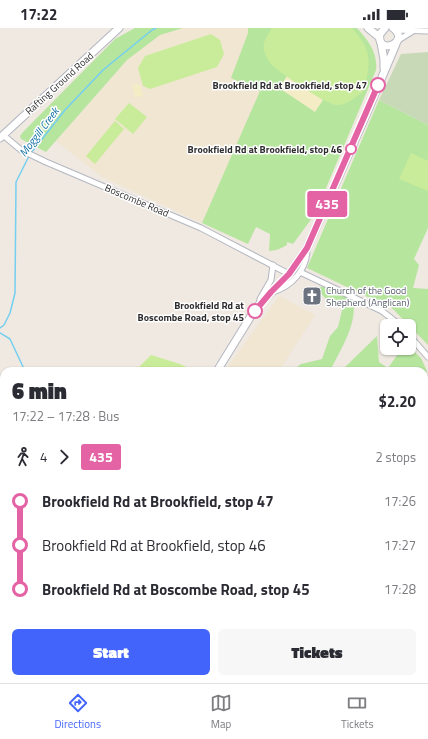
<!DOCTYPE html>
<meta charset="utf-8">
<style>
body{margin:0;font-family:"Titillium Web",sans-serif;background:#f7f7f7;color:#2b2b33;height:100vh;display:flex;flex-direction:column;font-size:15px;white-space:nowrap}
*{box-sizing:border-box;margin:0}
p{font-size:13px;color:#7c7c81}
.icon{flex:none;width:22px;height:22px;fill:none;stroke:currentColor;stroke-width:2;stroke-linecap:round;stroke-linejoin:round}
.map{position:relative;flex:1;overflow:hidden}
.drawer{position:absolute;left:0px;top:339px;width:428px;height:316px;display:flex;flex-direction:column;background:#fff;border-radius:12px 12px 0 0;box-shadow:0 1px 3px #0004}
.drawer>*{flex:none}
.badge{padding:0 8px;border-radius:3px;font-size:14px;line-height:26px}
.fabs{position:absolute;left:380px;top:291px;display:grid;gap:8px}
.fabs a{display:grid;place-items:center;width:36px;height:36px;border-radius:6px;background:#fff;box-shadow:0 1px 3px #0004;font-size:20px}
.map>.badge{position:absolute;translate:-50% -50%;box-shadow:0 0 0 2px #fff}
.legs{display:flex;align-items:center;gap:6px;height:44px;padding:0 12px;font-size:13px}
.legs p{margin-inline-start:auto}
.head{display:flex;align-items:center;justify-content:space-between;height:68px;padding:0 12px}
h1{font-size:22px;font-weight:800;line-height:30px}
.primary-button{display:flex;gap:8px;margin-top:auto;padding:8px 12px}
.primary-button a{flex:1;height:46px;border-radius:6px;background:#4264fb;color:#fff;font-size:16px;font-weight:800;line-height:46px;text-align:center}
.primary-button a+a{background:#f7f7f7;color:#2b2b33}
ul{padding:0 12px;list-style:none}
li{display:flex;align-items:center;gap:14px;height:44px;font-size:15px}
li i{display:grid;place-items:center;width:6px;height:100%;margin:0 5px;background:currentColor}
li i::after{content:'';width:10px;height:10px;margin:-5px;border:3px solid;border-radius:50%;background:#fff}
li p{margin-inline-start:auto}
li:first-child i{background:linear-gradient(#0000 50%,currentColor 0)}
li:last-child i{background:linear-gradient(currentColor 50%,#0000 0)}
.status{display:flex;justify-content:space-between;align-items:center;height:28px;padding:0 20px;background:#fff;direction:ltr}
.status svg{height:11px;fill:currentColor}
.dock{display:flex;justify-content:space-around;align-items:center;height:56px;border-top:1px solid #e1e1e2;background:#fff;font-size:11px;color:#7c7c81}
.dock a{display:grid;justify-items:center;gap:2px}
.dock .on{color:#4264fb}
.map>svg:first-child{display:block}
</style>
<div class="status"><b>17:22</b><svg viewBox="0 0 49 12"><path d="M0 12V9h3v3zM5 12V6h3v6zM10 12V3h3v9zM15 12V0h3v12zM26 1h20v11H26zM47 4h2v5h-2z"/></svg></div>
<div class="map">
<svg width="428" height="655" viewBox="0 0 428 655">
<rect width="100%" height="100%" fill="#efe9e1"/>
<!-- education -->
<g fill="#f0e6d1">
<path d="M183,0h65l13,63 -59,132 -100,-46 -46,-36 71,-81 33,-25z"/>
<path d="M279,268l36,19 -36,56h-47l-5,-3z"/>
</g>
<!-- green -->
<g fill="#b6e59e">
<path d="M135,0h48l-23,7 -33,25 -81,92 -25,-13 -1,-3 3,-4 92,-93z"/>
<path d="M248,0h109c11,12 21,25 19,42l-61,144 -22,30 -6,-2v3c-5,3 -12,6 -18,6l1,-17 -14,-7 -8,17 -46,-21 58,-132 -29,-13 17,-45z"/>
<path d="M379,72l49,25v103l-14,31 5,6 -6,23 15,1v56l-35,-36 -86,-41z"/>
<path d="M323,258l30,14c5,24 -13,50 -23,71h-38l9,-7 21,-5 8,-23 8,-9 6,-25 -17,-2 -10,-11z"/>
<path d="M377,308l2,26 9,6 14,-20 7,-1 12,11 6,13 -3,7v-7h-83z"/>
<path d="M428,388v107l-4,5v-111z"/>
<path d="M424,533l4,3v90l-4,1z"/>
<path d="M132,651h177l4,2h7l2,-2h23l3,4h-216z"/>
</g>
<!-- sand -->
<g fill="#f3ecc5">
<path d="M287,48l36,24 -8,12 -36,-24z"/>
<path d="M139,56l1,1 3,11 -8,1 -3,-12z"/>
</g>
<!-- cemetery -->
<path fill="#c8d9b8" d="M428,24v73l-49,-25 22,-46z"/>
<!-- pitch -->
<g fill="#c9ec9a">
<path d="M272,0h80c4,5 9,10 12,16 8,14 4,33 -1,48 -8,5 -17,14 -27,13 -10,-1 -58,-33 -65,-41 -3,-4 -6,-9 -7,-14 -2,-8 4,-15 8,-22z"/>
<path d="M211,6l9,6 4,14 -7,13 -67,22 -7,-3 -5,-18 7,-12z"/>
<path d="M129,75l18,14 -14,17 -18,-15z"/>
<path d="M115,93l9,8 -29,35 -9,-8z"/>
<path d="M411,125l17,8v30l-29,-12z"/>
<path d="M151,327l29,9 15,7h-60z"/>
</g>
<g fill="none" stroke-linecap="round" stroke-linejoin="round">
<!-- stream -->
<g stroke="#75cff0" stroke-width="1.5">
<path d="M31,125l34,-43 38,-40 49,-40 4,-2"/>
<path d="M0,300l4,-3 6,-12 5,-20 1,-111 13,-26"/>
<path d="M0,305l10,6 15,32"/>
<path d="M163,651l1,4"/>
</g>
<defs>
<g id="street">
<path d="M395,2l33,1"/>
<path d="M397,13l16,-10"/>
<path d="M3,107l18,15 25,12 155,66 88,46"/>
<path d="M300,244l82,39 19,15"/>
<path d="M272,264c20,-5 35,-23 35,-43"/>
<path d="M260,276v-5l11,-19 2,-15"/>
<path d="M409,307l19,22"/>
<path d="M364,651l4,4"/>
</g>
<g id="secondary">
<path d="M368,0l11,9"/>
<path d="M385,0l-5,6c-4,23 32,8 13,-6"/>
<path d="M381,15l3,17v8"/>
<path d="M0,110l119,-110"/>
<path d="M217,343l34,-55 8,-11 30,-31 18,-26 59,-133 30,-71"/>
<path d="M0,520l4,-3"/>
</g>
</defs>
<!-- street casing -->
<use href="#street" stroke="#b4b7c1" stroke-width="7"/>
<!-- secondary casing -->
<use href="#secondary" stroke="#b4b7c1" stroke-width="9"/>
<!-- street -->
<use href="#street" stroke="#fff" stroke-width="5"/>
<!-- secondary -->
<use href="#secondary" stroke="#fff" stroke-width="7"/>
</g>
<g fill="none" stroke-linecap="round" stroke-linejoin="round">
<defs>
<path id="line-1" d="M255,283l16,-19 18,-18 18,-26 71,-163"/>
</defs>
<!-- line-1 casing -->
<use href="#line-1" stroke="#fff" stroke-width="9"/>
<!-- line-1 -->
<use href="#line-1" stroke="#e463a4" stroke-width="6"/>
</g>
<!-- icons -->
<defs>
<symbol id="church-square" viewBox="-11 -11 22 22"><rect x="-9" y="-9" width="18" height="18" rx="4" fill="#6b7280" stroke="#fff"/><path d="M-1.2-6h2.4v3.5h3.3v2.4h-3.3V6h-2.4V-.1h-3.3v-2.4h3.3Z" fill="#fff"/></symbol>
</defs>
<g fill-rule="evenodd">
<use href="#church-square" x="301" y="257" width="22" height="22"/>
</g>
<!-- markers -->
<g fill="#fff" stroke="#e463a4" stroke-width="2">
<circle cx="378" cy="57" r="7"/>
<circle cx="351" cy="121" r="5"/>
<circle cx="255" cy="283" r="7"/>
</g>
<g text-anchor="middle" stroke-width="3" stroke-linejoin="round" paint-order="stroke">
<!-- street labels -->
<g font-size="10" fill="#2e2e2e" stroke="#fff">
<text transform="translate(59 55) rotate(-42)" y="4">Rafting Ground Road</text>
<text transform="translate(137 172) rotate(23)" y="4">Boscombe Road</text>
</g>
<!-- stop labels -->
<g font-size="10" font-weight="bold" fill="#2e2e2e" stroke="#fff" text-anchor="end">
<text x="367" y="61">Brookfield Rd at Brookfield, stop 47</text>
<text x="342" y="125">Brookfield Rd at Brookfield, stop 46</text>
<text x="244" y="281">Brookfield Rd at<tspan x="244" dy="12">Boscombe Road, stop 45</tspan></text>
</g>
<!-- worship labels -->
<g font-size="10" fill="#5b616d" stroke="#fff" text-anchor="start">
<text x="326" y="266">Church of the Good<tspan x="326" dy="12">Shepherd (Anglican)</tspan></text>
</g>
<!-- water labels -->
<g font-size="11" font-style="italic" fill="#0d6fa3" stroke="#fff">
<text transform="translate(39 104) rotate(-53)" y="4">Moggill Creek</text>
</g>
</g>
</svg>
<div class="fabs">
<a><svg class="icon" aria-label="locate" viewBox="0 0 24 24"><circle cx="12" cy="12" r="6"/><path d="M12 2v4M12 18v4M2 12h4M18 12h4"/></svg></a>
</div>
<b class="badge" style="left:327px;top:176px;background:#e463a4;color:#fff">435</b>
<section class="drawer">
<div class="head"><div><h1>6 min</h1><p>17:22 – 17:28 · Bus</p></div><b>$2.20</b></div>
<div class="legs"><svg class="icon" aria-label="walk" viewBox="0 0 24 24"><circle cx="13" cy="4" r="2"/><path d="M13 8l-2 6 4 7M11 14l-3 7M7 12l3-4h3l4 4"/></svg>4<svg class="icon" aria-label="forward" viewBox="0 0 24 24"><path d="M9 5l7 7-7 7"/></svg><b class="badge" style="background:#e463a4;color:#fff">435</b><p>2 stops</p></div>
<ul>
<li><i style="color:#e463a4"></i><b>Brookfield Rd at Brookfield, stop 47</b><p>17:26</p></li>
<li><i style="color:#e463a4"></i><span>Brookfield Rd at Brookfield, stop 46</span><p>17:27</p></li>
<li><i style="color:#e463a4"></i><b>Brookfield Rd at Boscombe Road, stop 45</b><p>17:28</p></li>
</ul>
<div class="primary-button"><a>Start</a><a>Tickets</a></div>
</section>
</div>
<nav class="dock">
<a class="on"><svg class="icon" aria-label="directions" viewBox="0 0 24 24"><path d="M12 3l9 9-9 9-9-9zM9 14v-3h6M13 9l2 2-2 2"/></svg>Directions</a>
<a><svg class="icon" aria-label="map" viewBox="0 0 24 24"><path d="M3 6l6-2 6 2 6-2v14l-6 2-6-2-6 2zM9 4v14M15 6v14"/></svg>Map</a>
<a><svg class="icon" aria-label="tickets" viewBox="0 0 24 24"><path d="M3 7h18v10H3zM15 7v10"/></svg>Tickets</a>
</nav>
